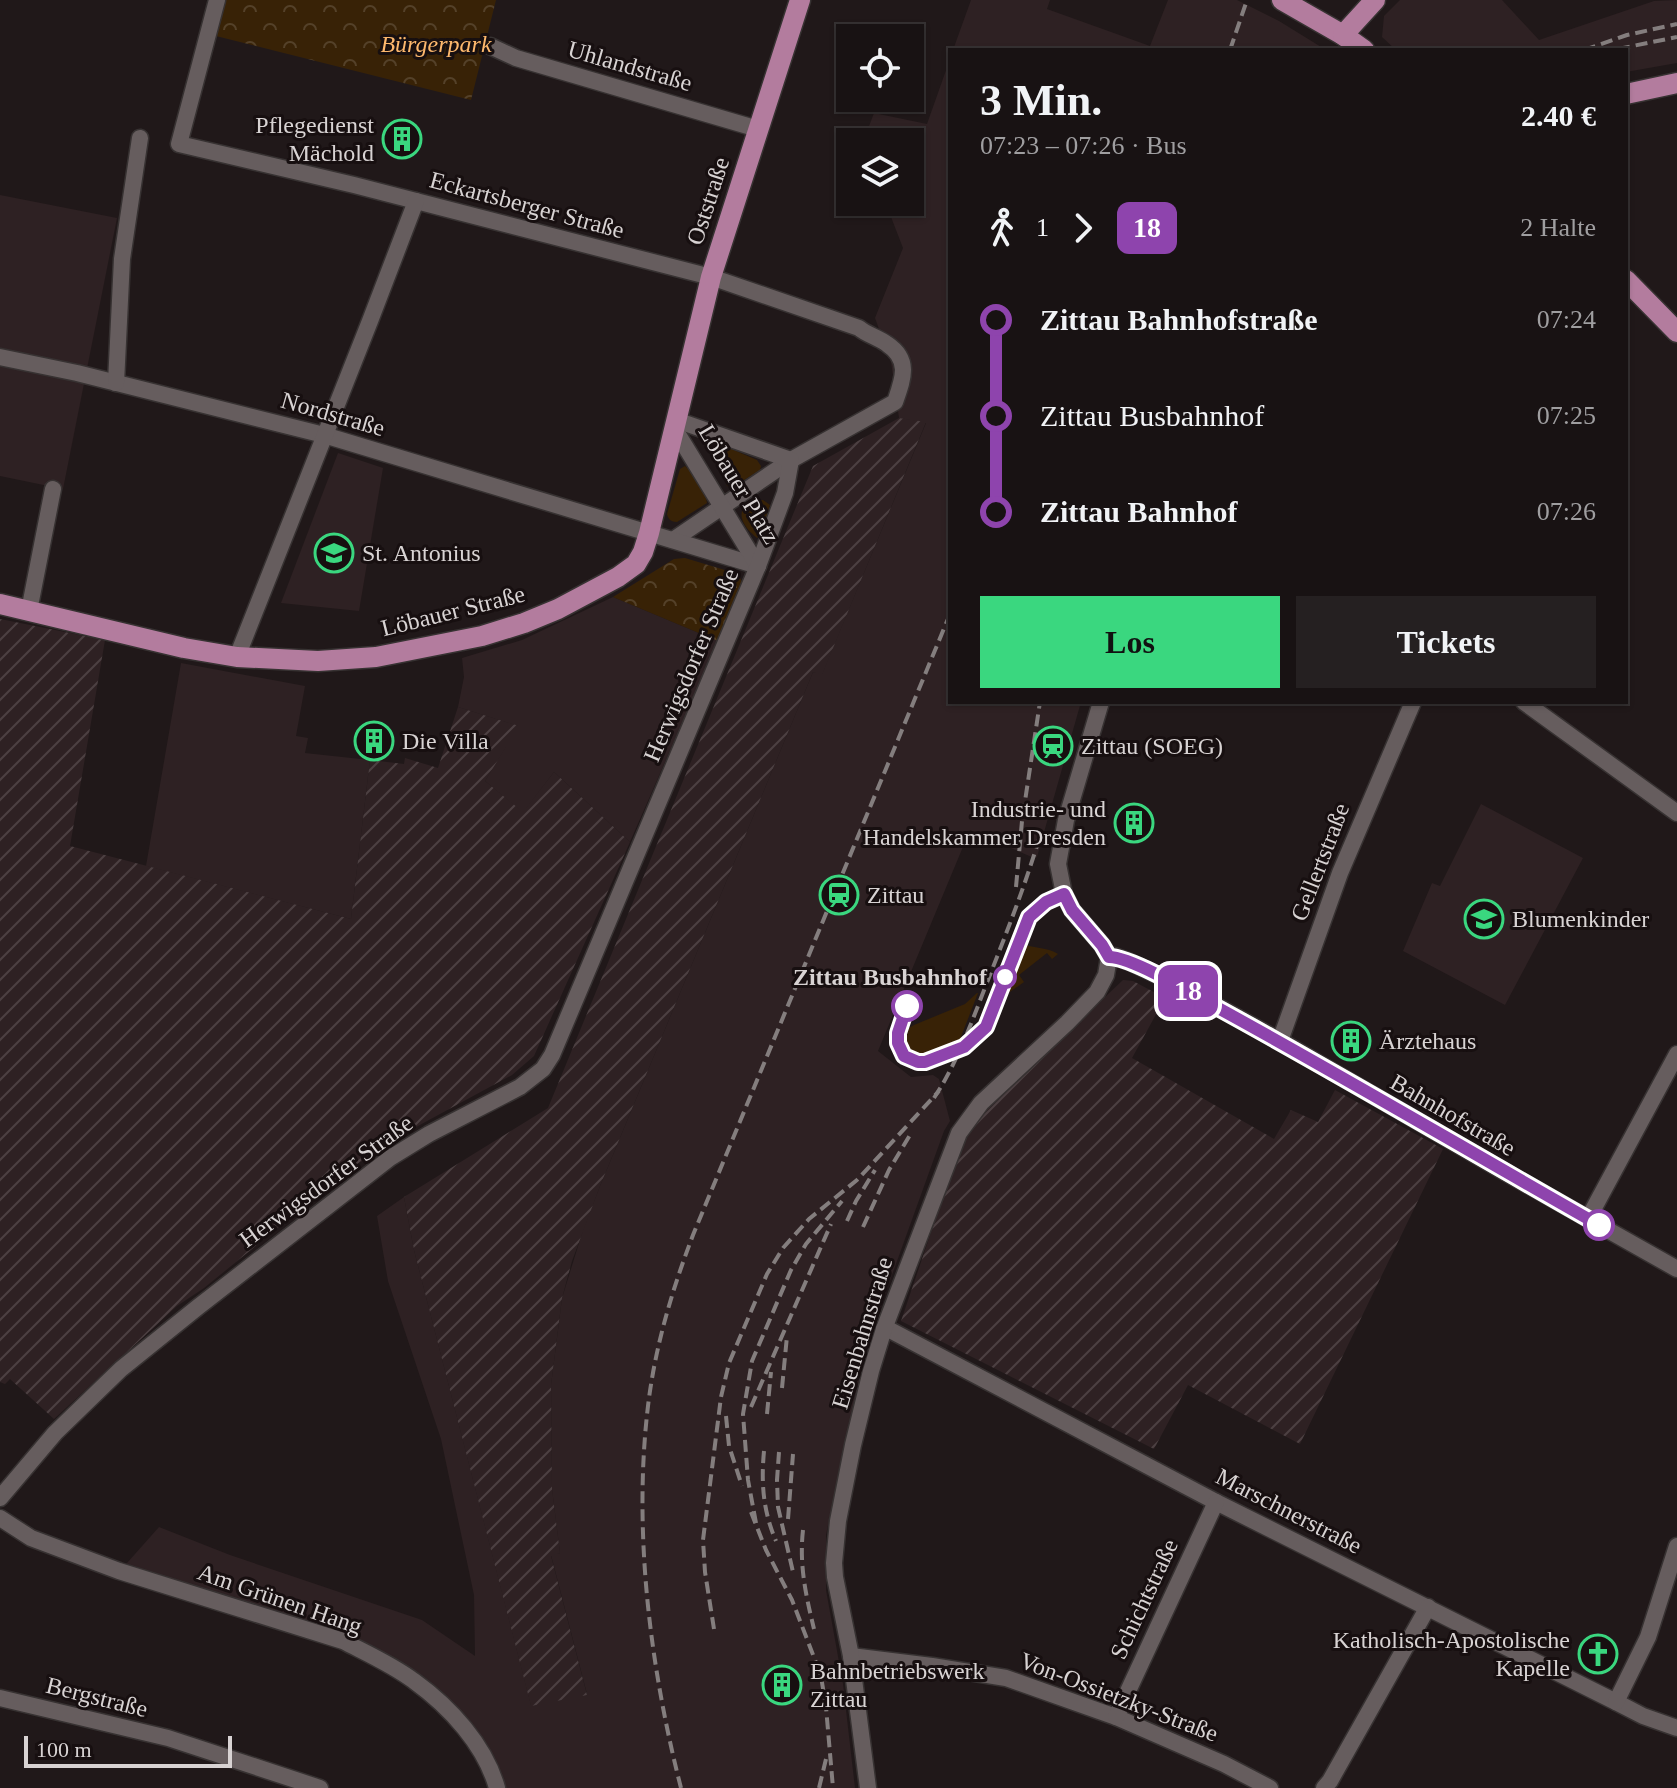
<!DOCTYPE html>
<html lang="de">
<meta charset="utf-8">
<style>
body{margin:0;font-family:Georgia,serif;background:#252021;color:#f1f3f6;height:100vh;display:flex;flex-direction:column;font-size:30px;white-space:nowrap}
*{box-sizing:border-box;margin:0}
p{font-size:26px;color:#9f9ea0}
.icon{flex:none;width:44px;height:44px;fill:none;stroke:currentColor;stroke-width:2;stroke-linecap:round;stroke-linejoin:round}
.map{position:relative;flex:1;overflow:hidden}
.drawer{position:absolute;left:948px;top:48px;width:680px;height:656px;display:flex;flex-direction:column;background:#181213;border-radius:0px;box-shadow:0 2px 6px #0004,0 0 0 2px #363233}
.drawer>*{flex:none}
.badge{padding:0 16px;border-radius:12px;font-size:28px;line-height:52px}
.fabs{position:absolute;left:836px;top:24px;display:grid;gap:16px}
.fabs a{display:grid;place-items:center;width:88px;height:88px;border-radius:0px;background:#181213;box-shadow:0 2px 6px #0004,0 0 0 2px #363233;font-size:40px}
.scale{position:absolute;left:24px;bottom:20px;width:208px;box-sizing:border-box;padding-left:8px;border:4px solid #d8d3d3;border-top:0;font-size:22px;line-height:28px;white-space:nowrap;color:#d8d3d3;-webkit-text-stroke:6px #170f10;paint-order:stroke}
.map>.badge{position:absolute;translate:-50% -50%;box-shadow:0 0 0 4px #fff}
.legs{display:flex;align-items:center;gap:12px;height:88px;padding:0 32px;font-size:26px}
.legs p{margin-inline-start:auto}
.head{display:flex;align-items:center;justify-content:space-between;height:136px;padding:0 32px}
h1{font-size:44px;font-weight:600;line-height:60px}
.cta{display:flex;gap:16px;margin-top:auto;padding:16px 32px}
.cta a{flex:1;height:92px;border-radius:0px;background:#3ad77f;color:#111;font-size:32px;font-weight:600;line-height:92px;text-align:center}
.cta a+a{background:#252021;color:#f1f3f6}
ul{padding:0 32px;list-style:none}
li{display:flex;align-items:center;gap:28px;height:96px;font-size:30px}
li i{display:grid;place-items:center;width:12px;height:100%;margin:0 10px;background:currentColor}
li i::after{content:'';width:20px;height:20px;margin:-10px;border:6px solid;border-radius:50%;background:#181213}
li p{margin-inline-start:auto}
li:first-child i{background:linear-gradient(#0000 50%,currentColor 0)}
li:last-child i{background:linear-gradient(currentColor 50%,#0000 0)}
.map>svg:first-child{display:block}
</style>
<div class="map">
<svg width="1677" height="1788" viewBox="0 0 1677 1788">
<defs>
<pattern id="industrial-furrows" width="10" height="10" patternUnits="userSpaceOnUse" patternTransform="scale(2)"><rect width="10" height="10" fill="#2e2123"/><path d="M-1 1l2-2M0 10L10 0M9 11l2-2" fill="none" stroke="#4c4042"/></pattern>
<pattern id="forest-crowns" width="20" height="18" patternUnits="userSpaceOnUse" patternTransform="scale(2)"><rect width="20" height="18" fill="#382206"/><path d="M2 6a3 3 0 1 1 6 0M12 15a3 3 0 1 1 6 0" fill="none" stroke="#544129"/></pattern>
</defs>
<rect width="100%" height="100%" fill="#201819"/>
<!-- built -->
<g fill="#2e2123">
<path d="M971,0h79l-3,9 103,37 18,-46h69l42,21 47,29h-373z"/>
<path d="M1400,0h102l37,40 115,-39 23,-1v63l-51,9v-22h-230l-14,-13 2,-21z"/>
<path d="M950,59v643h131l-44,155 -3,1 -64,-28 -92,221 33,26 22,-2 6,4 11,42 -6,10 -78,216 -40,188v55l17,94 12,104h-352l-21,-46 -23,-33 -41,-33 -73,-40 -226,-64 40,-45 71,28 192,65 53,36 -1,-61 -33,-156 -53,-158 -11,-65 27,-19 10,53 117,455 56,-11 -36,-139 9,-2 -8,-64 -1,-104 11,-87 21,-68 17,-44 213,-514 9,2 104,-251 -27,-5 -8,-56 -16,-44 28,-70 -12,-31 -33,-15h52v-60h-47l11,-29 53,11z"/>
<path d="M0,195l117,23 -54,271 -63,-13z"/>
<path d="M338,453l45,15 -24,143 -78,-8z"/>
<path d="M613,597l105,44 -88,201 -76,-70 -31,41 -38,-32 33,-55 -60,-19 6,-30 -2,-19 60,-18z"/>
<path d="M181,663l124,23 -9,50 12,2 -3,15 65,7 -19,159 -205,-53z"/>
<path d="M1481,804l102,54 -78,147 -102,-54 29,-68 8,3z"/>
</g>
<!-- industrial -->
<g fill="url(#industrial-furrows)">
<path d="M899,418l27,4 -104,253 -9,-3 -213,514 -28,75 -10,37 -11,87 1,104 8,64 -9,3 36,139 -56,11 -117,-456 -10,-53 144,-89 265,-642z"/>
<path d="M0,619l105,21 -35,206 281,73 19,-159 34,4 1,-6 33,10 20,-61 61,19 -34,55 38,31 31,-40 76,70 -96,214 -22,19 -96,52 -62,39 -150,122 -27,18 -123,113 -44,-40 -5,5 -5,-2z"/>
<path d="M1123,980l10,1 32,17 -33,60 142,81 17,-29 27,12 17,-32 108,59 -143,295 -112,-59 -34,64 -253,-128 58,-171 14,-27z"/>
</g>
<!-- grass -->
<g fill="#382206">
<path d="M715,442l42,18 4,6 -1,4 -27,17 -6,-1 -1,-3 4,-3 -4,-7 -4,2 -11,-23v-8z"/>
<path d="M685,466c10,8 20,25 22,37l-30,19c-6,0 -9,-3 -10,-8l13,-45z"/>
<path d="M756,500h7l7,5 -9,29 -4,4c-8,-6 -21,-20 -13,-30 3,-3 8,-5 12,-8z"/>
<path d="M1026,945c12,4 21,2 32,9l-6,5 -5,-6 -28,22 5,7 -17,12z"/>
<path d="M977,993h1l-19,49c-18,7 -45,26 -53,-2l3,-12 5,-3 51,-21z"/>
</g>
<!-- forest -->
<g fill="url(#forest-crowns)">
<path d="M225,0h271l-25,100 -255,-64z"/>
<path d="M685,558l53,16 5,10 -25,57 -105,-44 61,-38z"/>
</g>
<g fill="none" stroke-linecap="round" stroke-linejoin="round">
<defs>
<g id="minor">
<path d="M217,0l-38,144 175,41 357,92 148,51c8,7 19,9 28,16 24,16 16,35 8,58l-104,58 -118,80"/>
<path d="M490,46l26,12 242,71"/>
<path d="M0,357l77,16 247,62 434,131"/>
<path d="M116,383l6,-124 18,-121"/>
<path d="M674,428l84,138"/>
<path d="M29,611l24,-122"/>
<path d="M237,657l133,-336 46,-120"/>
<path d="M1101,702l-35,118 -8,44 6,30 8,16 30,35 7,12 5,-1 16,6 52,25 98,54 225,131 172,97"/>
<path d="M1524,702l153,111"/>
<path d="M1280,1041l60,-168 73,-171"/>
<path d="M1588,1219l89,-165"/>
<path d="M884,1329h4l328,173 400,200 27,14 34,12"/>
<path d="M0,1498l55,-65 66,-64 77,-62 192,-149 39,-24 91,-47 23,-18 9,-14 206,-489 27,-73 6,-33 -115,-40"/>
<path d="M0,1518l31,20 88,33 224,70c23,12 50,24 71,40 36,26 71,64 83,107"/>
<path d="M851,1656l81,10 74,12 110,39 108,47 46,24"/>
<path d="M0,1698l168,40 152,50"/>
<path d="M1616,1702l32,-65 29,-91"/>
<path d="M1116,1717l100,-215"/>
<path d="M868,1788l-17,-132 -16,-79 -1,-14 4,-42 15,-76 18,-74 13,-42 75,-196 22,-30 86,-80 30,-31 9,-17 3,-18"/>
<path d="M1324,1788l6,-7 98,-174"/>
</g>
<g id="major">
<path d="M1282,0l61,35 21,15"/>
<path d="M1343,35l32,-35"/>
<path d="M1626,94l51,-11"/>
<path d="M1626,280l51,52"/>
<path d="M0,604l184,44 53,9 81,4 58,-4 106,-21 42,-13 34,-14 60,-32 18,-13 7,-12 6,-19 62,-256 89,-277"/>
</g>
</defs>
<!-- minor casing -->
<use href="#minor" stroke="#373232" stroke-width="19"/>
<!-- major casing -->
<use href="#major" stroke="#373232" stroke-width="23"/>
<!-- minor -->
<use href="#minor" stroke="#665d5e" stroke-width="16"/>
<!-- major -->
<use href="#major" stroke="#b37c9e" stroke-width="20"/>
<!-- rail -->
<g stroke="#847e7e" stroke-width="4" stroke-dasharray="12 6" stroke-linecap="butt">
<path d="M1618,49l59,-12"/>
<path d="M1230,50l17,-50"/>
<path d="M1584,50l43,-15 50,-11"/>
<path d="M1016,887l6,-66 18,-119"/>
<path d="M934,1098c23,-35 37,-74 52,-113 20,-51 40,-101 55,-153"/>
<path d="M847,1221l9,-20 19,-31"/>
<path d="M863,1227l26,-57 21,-35"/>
<path d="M782,1388l5,-52"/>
<path d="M751,1407l80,-183"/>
<path d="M767,1414l4,-42"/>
<path d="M726,1416l3,30 13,40"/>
<path d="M764,1451c-3,32 -1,60 12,90"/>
<path d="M779,1452l-2,28 1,27 15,65"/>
<path d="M751,1512l15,38 26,50 28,73"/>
<path d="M788,1519l5,-65"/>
<path d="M756,1523l-8,-43 -5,-66 9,-53 39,-91 15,-26 36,-43"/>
<path d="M803,1530c-4,35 3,66 11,99"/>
<path d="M714,1629l-9,-57 -2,-32 18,-143 8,-34 38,-89 16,-26 26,-29 48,-39 13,-14 69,-75"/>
<path d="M819,1664l7,43 7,81"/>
<path d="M681,1788c-31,-121 -48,-257 -33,-382 7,-59 24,-116 45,-171l257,-621"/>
<path d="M819,1788l7,-29"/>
</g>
</g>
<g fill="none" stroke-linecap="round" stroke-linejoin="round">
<defs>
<path id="line-1" d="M907,1006l-9,27v10l6,13 14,6h7l39,-15 22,-20 43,-110 17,-15 18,-8 8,16 30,35 7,12c23,0 86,38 109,51 128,70 254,145 381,217"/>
</defs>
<!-- line-1 casing -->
<use href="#line-1" stroke="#fff" stroke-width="18"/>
<!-- line-1 -->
<use href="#line-1" stroke="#8e44ad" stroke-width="12"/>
</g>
<!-- icons -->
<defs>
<symbol id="building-ring" viewBox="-11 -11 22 22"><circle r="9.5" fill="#170f10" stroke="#3ad77f" stroke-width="1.5"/><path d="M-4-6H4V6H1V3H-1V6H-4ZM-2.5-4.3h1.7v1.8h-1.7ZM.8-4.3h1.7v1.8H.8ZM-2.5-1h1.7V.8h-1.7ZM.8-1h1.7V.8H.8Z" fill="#3ad77f"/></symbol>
<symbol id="school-ring" viewBox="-11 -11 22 22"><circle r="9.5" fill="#170f10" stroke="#3ad77f" stroke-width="1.5"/><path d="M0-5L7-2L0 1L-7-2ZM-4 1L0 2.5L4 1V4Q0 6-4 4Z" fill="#3ad77f"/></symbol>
<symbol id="station-ring" viewBox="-11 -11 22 22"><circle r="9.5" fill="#170f10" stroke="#3ad77f" stroke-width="1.5"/><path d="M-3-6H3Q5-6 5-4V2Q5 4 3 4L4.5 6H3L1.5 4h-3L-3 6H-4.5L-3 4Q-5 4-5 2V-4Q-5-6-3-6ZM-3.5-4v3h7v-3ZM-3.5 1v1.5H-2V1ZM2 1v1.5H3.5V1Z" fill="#3ad77f"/></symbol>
<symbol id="church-ring" viewBox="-11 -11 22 22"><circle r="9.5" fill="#170f10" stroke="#3ad77f" stroke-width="1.5"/><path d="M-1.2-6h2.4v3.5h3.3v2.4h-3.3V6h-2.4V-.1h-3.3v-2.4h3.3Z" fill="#3ad77f"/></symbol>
</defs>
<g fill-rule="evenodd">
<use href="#building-ring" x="380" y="117" width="44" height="44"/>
<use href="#school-ring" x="312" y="531" width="44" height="44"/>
<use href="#building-ring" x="352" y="719" width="44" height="44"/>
<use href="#station-ring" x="1031" y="724" width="44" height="44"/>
<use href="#building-ring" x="1112" y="801" width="44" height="44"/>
<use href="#station-ring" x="817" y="873" width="44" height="44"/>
<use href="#school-ring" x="1462" y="897" width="44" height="44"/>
<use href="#building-ring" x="1329" y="1019" width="44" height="44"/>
<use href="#church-ring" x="1576" y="1632" width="44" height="44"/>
<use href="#building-ring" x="760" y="1663" width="44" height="44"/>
</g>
<!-- markers -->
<g fill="#fff" stroke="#8e44ad" stroke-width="4">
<circle cx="1005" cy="977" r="10"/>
<circle cx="907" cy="1006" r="14"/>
<circle cx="1599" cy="1225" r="14"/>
</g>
<g text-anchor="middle" stroke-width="6" stroke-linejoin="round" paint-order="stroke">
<!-- park labels -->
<g font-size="24" font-style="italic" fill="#fdb86d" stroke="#170f10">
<text x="436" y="52">Bürgerpark</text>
</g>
<!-- street labels -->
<g font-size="24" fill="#d8d3d3" stroke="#170f10">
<text transform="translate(630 66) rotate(16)" y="8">Uhlandstraße</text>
<text transform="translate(708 201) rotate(-72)" y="8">Oststraße</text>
<text transform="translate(527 205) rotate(15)" y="8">Eckartsberger Straße</text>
<text transform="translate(333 414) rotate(16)" y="8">Nordstraße</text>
<text transform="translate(739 484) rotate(59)" y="8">Löbauer Platz</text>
<text transform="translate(453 611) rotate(-14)" y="8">Löbauer Straße</text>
<text transform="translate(691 665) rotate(-67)" y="8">Herwigsdorfer Straße</text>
<text transform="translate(1320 862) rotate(-69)" y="8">Gellertstraße</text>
<text transform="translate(1453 1115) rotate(30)" y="8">Bahnhofstraße</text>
<text transform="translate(326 1181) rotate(-36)" y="8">Herwigsdorfer Straße</text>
<text transform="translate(862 1333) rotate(-73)" y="8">Eisenbahnstraße</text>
<text transform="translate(1289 1511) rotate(27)" y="8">Marschnerstraße</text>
<text transform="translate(280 1599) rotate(19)" y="8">Am Grünen Hang</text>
<text transform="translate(1144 1599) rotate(-65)" y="8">Schichtstraße</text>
<text transform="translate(97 1697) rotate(14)" y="8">Bergstraße</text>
<text transform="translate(1119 1697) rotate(21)" y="8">Von-Ossietzky-Straße</text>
</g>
<!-- poi labels -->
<g font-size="24" fill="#d8d3d3" stroke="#170f10" text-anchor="start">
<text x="374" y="133" text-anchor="end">Pflegedienst<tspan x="374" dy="28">Mächold</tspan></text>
<text x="362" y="561">St. Antonius</text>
<text x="402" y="749">Die Villa</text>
<text x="1081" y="754">Zittau (SOEG)</text>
<text x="1106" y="817" text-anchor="end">Industrie- und<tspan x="1106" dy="28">Handelskammer Dresden</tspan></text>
<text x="867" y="903">Zittau</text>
<text x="1512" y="927">Blumenkinder</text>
<text x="1379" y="1049">Ärztehaus</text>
<text x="1570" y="1648" text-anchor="end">Katholisch-Apostolische<tspan x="1570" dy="28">Kapelle</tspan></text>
<text x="810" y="1679">Bahnbetriebswerk<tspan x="810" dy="28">Zittau</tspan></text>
</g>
<!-- stop labels -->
<g font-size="24" font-weight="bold" fill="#d8d3d3" stroke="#170f10" text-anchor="end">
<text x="987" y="985">Zittau Busbahnhof</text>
</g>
</g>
</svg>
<div class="fabs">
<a><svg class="icon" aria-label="locate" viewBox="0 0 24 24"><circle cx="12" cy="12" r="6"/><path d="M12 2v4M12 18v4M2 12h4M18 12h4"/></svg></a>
<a><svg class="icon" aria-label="layers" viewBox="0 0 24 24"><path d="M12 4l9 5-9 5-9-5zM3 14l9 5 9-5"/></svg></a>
</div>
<div class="scale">100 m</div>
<b class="badge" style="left:1188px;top:991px;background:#8e44ad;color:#fff">18</b>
<section class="drawer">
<div class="head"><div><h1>3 Min.</h1><p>07:23 – 07:26 · Bus</p></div><b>2.40 €</b></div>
<div class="legs"><svg class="icon" aria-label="walk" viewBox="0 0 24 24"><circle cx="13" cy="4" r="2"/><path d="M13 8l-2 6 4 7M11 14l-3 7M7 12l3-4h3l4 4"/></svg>1<svg class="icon" aria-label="forward" viewBox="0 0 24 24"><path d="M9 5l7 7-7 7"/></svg><b class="badge" style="background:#8e44ad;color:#fff">18</b><p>2 Halte</p></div>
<ul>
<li><i style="color:#8e44ad"></i><b>Zittau Bahnhofstraße</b><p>07:24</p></li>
<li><i style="color:#8e44ad"></i><span>Zittau Busbahnhof</span><p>07:25</p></li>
<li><i style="color:#8e44ad"></i><b>Zittau Bahnhof</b><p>07:26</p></li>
</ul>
<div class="cta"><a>Los</a><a>Tickets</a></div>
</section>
</div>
